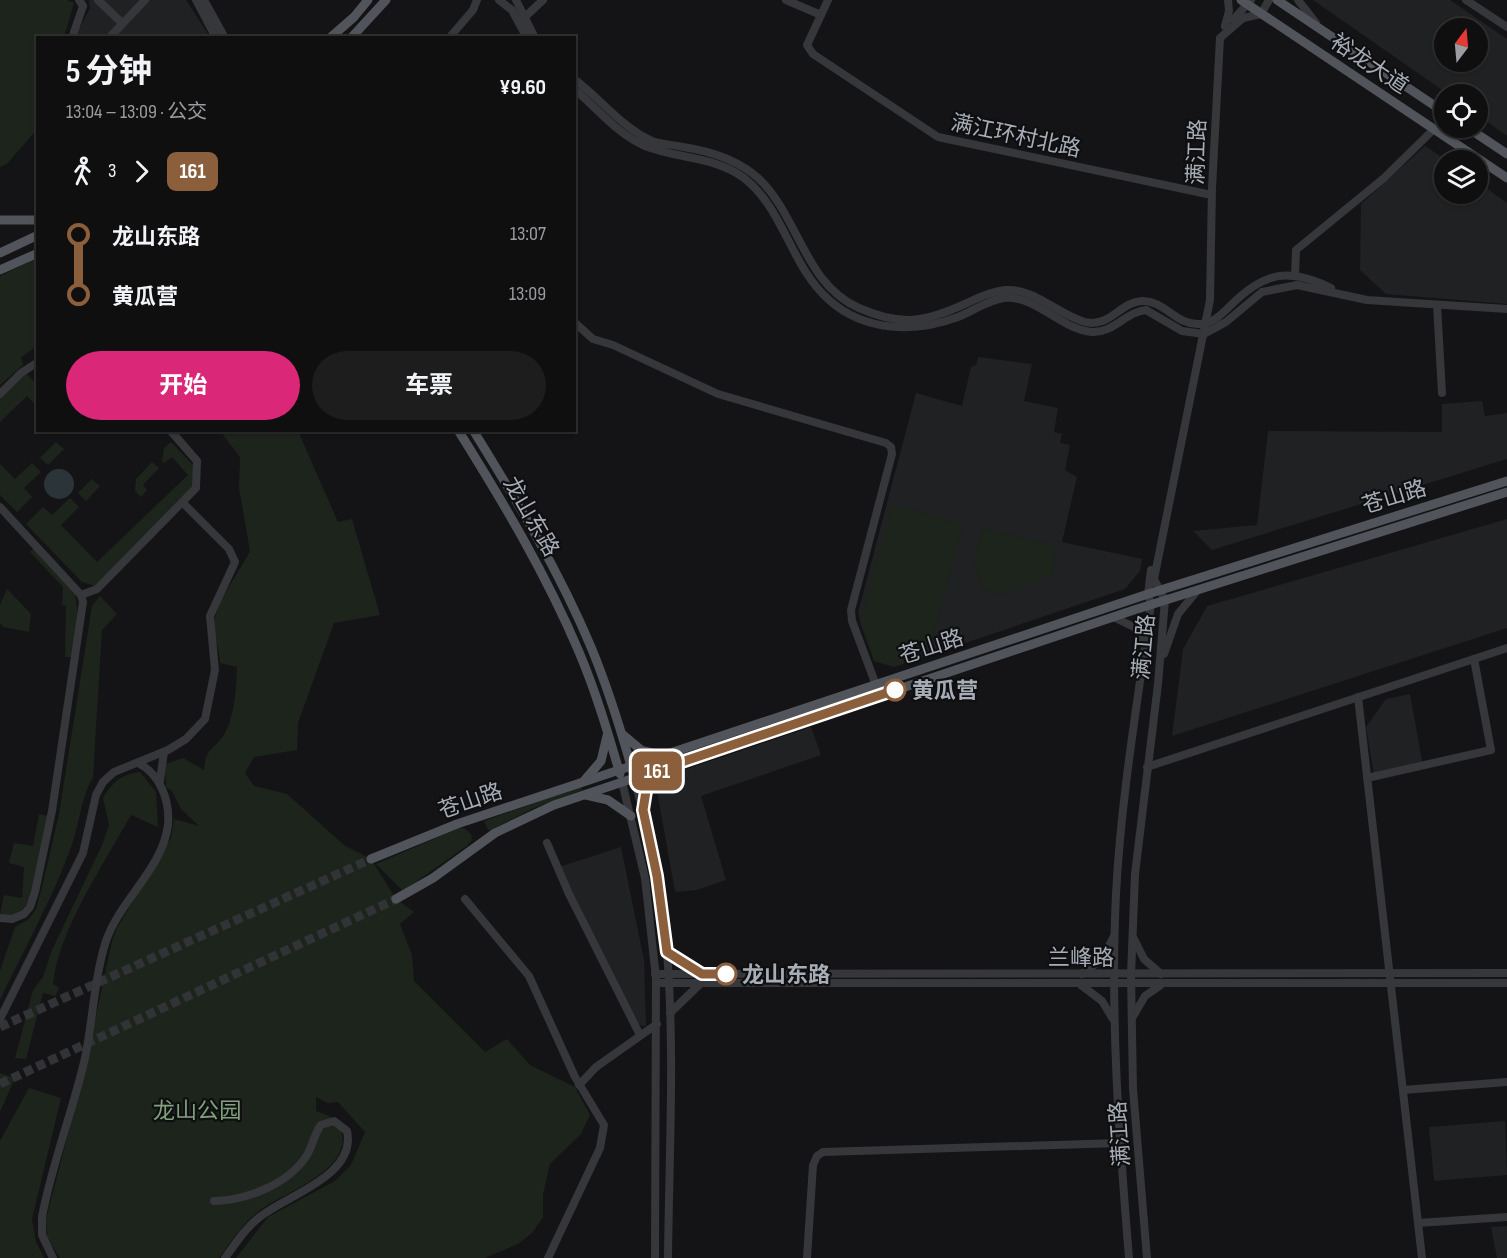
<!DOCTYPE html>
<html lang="zh">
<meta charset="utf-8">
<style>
body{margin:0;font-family:"Sofia Sans Condensed","Noto Sans SC",sans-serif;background:#1d1d1e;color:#f1f3f6;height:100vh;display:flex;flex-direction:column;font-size:22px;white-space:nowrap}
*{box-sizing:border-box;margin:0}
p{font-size:20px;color:#9b9c9f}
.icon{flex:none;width:33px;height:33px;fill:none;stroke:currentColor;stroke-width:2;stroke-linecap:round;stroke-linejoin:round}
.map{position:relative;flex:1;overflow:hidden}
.sheet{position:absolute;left:36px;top:36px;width:540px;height:396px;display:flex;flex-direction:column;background:#0f0f10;border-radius:0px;box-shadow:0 2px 4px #0004,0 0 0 2px #2f2f30}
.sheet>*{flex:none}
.badge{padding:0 12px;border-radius:9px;font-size:21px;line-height:39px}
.needle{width:39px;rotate:16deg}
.fabs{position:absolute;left:1434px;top:18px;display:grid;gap:12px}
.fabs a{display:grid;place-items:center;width:54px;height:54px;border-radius:50%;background:#0f0f10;box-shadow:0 2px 4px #0004,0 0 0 2px #2f2f30;font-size:30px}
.map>.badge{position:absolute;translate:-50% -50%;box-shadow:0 0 0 3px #fff}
.legs{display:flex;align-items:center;gap:9px;height:66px;padding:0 30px;font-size:20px}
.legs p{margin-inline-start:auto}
.summary{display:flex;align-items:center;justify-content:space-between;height:102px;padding:0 30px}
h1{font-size:33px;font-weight:700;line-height:45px}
.primary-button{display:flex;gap:12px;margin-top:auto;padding:12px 30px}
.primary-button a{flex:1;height:69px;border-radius:36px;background:#db2777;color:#fff;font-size:24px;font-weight:700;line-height:69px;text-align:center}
.primary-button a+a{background:#1d1d1e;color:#f1f3f6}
ul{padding:0 30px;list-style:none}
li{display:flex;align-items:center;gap:21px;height:60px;font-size:22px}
li i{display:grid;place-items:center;width:9px;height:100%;margin:0 8px;background:currentColor}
li i::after{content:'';width:15px;height:15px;margin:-8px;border:4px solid;border-radius:50%;background:#0f0f10}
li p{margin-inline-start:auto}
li:first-child i{background:linear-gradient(#0000 50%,currentColor 0)}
li:last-child i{background:linear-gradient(currentColor 50%,#0000 0)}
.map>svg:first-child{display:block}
</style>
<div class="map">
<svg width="1507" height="1258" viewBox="0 0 1507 1258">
<rect width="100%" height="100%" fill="#141416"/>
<!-- built -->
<g fill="#202123" fill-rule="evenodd">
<path d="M89,0h97l24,37 -135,1 15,-30z"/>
<path d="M1313,0h137l57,39v97l-29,-21v-21h-30zM1444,28h34v34h-34z"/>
<path d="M1425,146l21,14 -2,34h34v-12l29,21v101l-121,-10 -26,-24 1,-66z"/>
<path d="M978,357l54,7 -8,37 34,7 -4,24 8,2 -2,9 10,2 -5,25 12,7 -15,65 80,17 -2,12 -15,18 -231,78 -20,-6 -16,-48 58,-220 46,13 9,-39 5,-2z"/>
<path d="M1482,401l3,15 22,-3v46l-295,91 -19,-19 64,-6 11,-94 174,1v-28z"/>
<path d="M1507,519v109l-335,108 11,-87 24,-43z"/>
<path d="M1410,694l13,72 -49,9 -8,-48 20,-28z"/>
<path d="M811,727l10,28 -120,41 25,84 -29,10 -22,2 -18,-101 12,-16z"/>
<path d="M621,847l23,113 2,66h-3l-4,-2 -58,-108 -22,-49z"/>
<path d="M1505,1121l2,54 -73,6 -5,-54z"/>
<path d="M1507,1226v32h-10l-6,-31z"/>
</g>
<!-- green -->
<g fill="#1c241c">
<path d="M0,0h67l7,3 -10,34 -26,1 -1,91 -30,35 -7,3z"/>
<path d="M37,258v88l-16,11 2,8 -23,20v-109z"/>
<path d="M26,373l11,12v22l-10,-11 -27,26v-24z"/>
<path d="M220,431h78l40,91 14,-3 28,96 -46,8 -36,100 -1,27 -43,7 -9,16 9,13 33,8 57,51 27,14 25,40 18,13 -14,12 12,31 2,26 71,71 22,-13 23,26 45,22 15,28 -9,19 -31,30 -7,31v22l-11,16 -14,11 -33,14h-249l32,-41 67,-36 16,-16 14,-33 -27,-30 -10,1 -12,-6v14c13,4 24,9 26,23 7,39 -61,59 -84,78 -16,12 -27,30 -39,46h-159l-13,-20 -1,-19 36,-139 30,-139 5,-13 54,-90 3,-19 25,7 -18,-17 -9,-18 -6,-4 -1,-23 18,-6 21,12c2,-26 13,-20 22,-39 9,-19 10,-43 11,-64l-17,-4c0,-13 -6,-25 -6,-37 0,-21 26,-55 36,-75l-11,-63 1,-31z"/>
<path d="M56,442l8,7 -16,16 -8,-7z"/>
<path d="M171,442l25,26 -1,19 -100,99 -13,-4 -56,-58 17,-17 9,8 18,-17 9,9 -18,18 36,37 91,-87 -16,-18 -8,6 -2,-2 2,-13z"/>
<path d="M152,462l7,6 -16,17 4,5 -6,7 -6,-6 1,-12z"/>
<path d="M32,463l9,9 -17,16 8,9 -15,15 -17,-17v-31l15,15z"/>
<path d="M92,479l8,7 -14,15 -8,-8z"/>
<path d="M892,505l71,19 -35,131 -34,12 -20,-6 -14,-39z"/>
<path d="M983,528l69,18 4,13 -5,17 -50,18 -18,-5 -9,-29z"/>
<path d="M34,548l41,43 3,26 -7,40h-6l1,-51 -4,-1 1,-18 -33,-35z"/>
<path d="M7,589l24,25 -2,18 -26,-5 -3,-4v-18z"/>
<path d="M100,596l17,18 -15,16 -9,147c-13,23 -14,51 -24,76 -19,50 -46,98 -69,147v-29l15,-44 14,-8 7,-10 6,-22 17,-73 33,-208z"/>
<path d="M140,772l16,20 2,35 -27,-12c-26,47 -73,116 -78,169l6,4 -4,8 -12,-3 -17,66 -11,-1 18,-68 10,-13 9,-27 51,-107 6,-18 -6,-27c10,-16 18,-24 37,-26z"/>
<path d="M582,786v4l-48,18 -43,22h-3l-4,-9z"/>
<path d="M39,814l9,2c-4,21 -11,81 -26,94 -7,6 -14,6 -22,5l4,-20 18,3 2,-31 -15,-4 5,-20 19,3z"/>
<path d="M459,828h5l7,6 1,6 -4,5 -65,46 -27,-27z"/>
<path d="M0,1073l15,5 -15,34z"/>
<path d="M29,1088l32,10 -29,121 4,23 8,16h-44v-117z"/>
</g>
<!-- water -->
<circle fill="#2b3539" cx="59" cy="484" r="15"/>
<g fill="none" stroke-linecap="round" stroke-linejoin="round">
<!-- major-tunnel -->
<g stroke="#313336" stroke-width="9" stroke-dasharray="9 4.5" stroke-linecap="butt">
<path d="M0,1027l371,-168"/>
<path d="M0,1084l396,-185"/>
</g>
<!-- minor -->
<g stroke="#35373b" stroke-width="8">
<path d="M98,0l24,23"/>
<path d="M196,0l20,38"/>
<path d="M204,0l21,38"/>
<path d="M499,0l13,10 15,28"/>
<path d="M516,0l19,38"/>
<path d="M786,0l35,15"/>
<path d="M828,0l-21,45 6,9 125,83 269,57"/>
<path d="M1298,0l18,23"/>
<path d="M1466,0l41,27"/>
<path d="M526,16l17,-16"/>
<path d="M1233,20l18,-20"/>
<path d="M1225,26l4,-15 -1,-11"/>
<path d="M72,38l11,-32 -4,-6"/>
<path d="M109,38l36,-38"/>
<path d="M449,38l24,-28 4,-10"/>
<path d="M574,79c26,19 48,49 78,62 10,3 21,4 31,6 26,4 55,13 75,31 41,38 46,106 101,130 43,19 67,14 108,-5 12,-6 25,-12 39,-13 29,-2 52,25 79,32 25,6 35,-20 57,-21 23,-1 34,25 58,23 13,-1 21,-9 30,-18 34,-34 58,-39 101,-18"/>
<path d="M574,89c24,20 43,45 71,57 33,13 69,10 99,32 40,31 47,89 85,122 36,32 86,33 129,17 15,-6 30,-17 46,-19 33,-3 57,32 88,34 22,1 33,-20 54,-22l36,21 22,3 22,-12 36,-30 35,-7 70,15 140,9"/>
<path d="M1295,276l1,-26 88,-72 50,-49"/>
<path d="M1437,305l5,88"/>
<path d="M574,322l19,17 20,6 105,49 168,49 5,4 1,7 -41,156 1,11 24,64"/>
<path d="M0,394l21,-21 17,-11"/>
<path d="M0,507l81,88 2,7 -31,209 -17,81 -5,15 -6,7 -12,5 -12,-1"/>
<path d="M81,595l16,-6 99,-101 1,-27 -27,-31"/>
<path d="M1113,617l21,10 11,18"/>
<path d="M1164,654l14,-40 19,-23"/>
<path d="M1358,697l64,561"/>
<path d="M1147,767l360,-119"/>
<path d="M634,778c16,57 28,115 33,174 8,101 2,205 1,306"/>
<path d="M1367,778l124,-28 -17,-91"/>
<path d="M160,781l4,-29"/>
<path d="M622,782l23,96 11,100 -1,280"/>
<path d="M547,843l22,51 71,141"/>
<path d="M465,899l64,77 46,101 29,48 -4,23 -52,110"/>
<path d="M1134,939l10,20 17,15"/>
<path d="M667,952l34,21"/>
<path d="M655,974l852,-1"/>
<path d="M1082,974l20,-15 11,-21"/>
<path d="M656,983h851"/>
<path d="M1081,985l21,16 11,18"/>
<path d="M670,1013l30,-29"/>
<path d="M1132,1018l13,-22 16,-11"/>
<path d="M0,1019l83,-166 13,-58 7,-13 11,-10 54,-22 18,-11 19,-20 10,-49 -5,-54 25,-54 -6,-13 -46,-46"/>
<path d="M579,1085l17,-18 61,-43"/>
<path d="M1403,1090l104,-8"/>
<path d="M214,1201c33,-1 75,-17 93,-46 6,-10 7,-21 14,-30l13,-4 13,10c10,44 -59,64 -86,85 -15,11 -25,27 -36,42"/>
<path d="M1418,1223l89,-6"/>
<path d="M53,1258l-11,-23v-18c10,-54 31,-106 43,-159 8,-38 9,-80 21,-117 14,-41 57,-73 62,-116 2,-25 -8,-51 -30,-62"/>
<path d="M807,1258l6,-93 4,-9 6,-4 296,-9"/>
<path d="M1129,1258c-10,-122 -19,-242 -13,-364 5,-97 22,-194 35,-290l-3,-10 3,-24"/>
<path d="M1147,1258l-14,-169 -2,-114 4,-101 23,-190 7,-84 -11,-21 56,-279 2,-112 8,-150 23,-20 18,-4 8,-14"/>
</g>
<!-- major -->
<g stroke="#51545a" stroke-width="9">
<path d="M1241,0l266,178"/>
<path d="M1277,0l167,112"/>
<path d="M330,38l24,-21 14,-17"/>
<path d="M351,38l35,-38"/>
<path d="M1468,128l39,26"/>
<path d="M0,220h38"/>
<path d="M0,253l38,-18"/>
<path d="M0,270l38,-17"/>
<path d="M458,430c45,72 88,144 121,222 17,40 29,81 41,122"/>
<path d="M473,430c44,71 86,141 118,217 17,41 30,83 42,126"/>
<path d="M622,734l19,16 20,5"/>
<path d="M584,781l17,-20 6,-25"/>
<path d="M586,795l22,5 23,16"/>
<path d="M643,810l3,-19 12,-21"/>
<path d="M371,859l86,-35 691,-230 359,-113"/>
<path d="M396,899l37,-21 62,-45 59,-28 577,-194 376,-119"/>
</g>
</g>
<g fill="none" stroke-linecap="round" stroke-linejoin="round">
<defs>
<path id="line-1" d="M726,974h-24l-35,-22 -10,-76 -14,-66 3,-19 12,-21 237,-80"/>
</defs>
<!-- line-1 casing -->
<use href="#line-1" stroke="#fff" stroke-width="14"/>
<!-- line-1 -->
<use href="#line-1" stroke="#8b5e3c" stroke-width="9"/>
</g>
<!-- markers -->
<g fill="#fff" stroke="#8b5e3c" stroke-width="3">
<circle cx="895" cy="690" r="10"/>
<circle cx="726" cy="974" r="10"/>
</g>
<g text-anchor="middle" stroke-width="4.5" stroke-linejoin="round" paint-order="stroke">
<!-- street labels -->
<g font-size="22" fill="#a6adb6" stroke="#0f0f11">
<text transform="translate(1370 63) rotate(34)" y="8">裕龙大道</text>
<text transform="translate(1016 135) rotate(12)" y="8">满江环村北路</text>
<text transform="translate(1196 152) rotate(-88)" y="8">满江路</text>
<text transform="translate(1394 496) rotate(-17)" y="8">苍山路</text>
<text transform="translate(532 516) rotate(60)" y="8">龙山东路</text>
<text transform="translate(931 646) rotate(-18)" y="8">苍山路</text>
<text transform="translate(1143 647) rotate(-85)" y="8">满江路</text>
<text transform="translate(470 800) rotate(-19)" y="8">苍山路</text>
<text x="1081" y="965">兰峰路</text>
<text transform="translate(1119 1134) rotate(-94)" y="8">满江路</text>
</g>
<!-- stop labels -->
<g font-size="22" font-weight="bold" fill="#a6adb6" stroke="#0f0f11" text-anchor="start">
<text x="912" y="698">黄瓜营</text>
<text x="742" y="982">龙山东路</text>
</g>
<!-- park labels -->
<g font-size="22" fill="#81a17d" stroke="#0f0f11">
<text x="197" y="1118">龙山公园</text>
</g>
</g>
</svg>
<div class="fabs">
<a><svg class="needle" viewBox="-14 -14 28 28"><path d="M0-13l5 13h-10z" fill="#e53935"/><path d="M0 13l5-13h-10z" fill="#9b9c9f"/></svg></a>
<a><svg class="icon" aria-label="locate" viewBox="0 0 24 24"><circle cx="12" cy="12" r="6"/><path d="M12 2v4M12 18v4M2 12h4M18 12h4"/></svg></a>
<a><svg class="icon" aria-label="layers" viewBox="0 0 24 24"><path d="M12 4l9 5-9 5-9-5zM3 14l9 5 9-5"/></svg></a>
</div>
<b class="badge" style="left:657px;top:771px;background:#8b5e3c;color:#fff">161</b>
<section class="sheet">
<div class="summary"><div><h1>5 分钟</h1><p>13:04 – 13:09 · 公交</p></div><b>¥9.60</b></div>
<div class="legs"><svg class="icon" aria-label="walk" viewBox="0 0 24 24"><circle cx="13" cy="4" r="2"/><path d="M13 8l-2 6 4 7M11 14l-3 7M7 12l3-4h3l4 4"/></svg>3<svg class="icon" aria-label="forward" viewBox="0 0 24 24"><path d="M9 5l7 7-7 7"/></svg><b class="badge" style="background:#8b5e3c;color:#fff">161</b></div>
<ul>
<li><i style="color:#8b5e3c"></i><b>龙山东路</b><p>13:07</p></li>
<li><i style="color:#8b5e3c"></i><b>黄瓜营</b><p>13:09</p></li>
</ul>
<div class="primary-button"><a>开始</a><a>车票</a></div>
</section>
</div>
